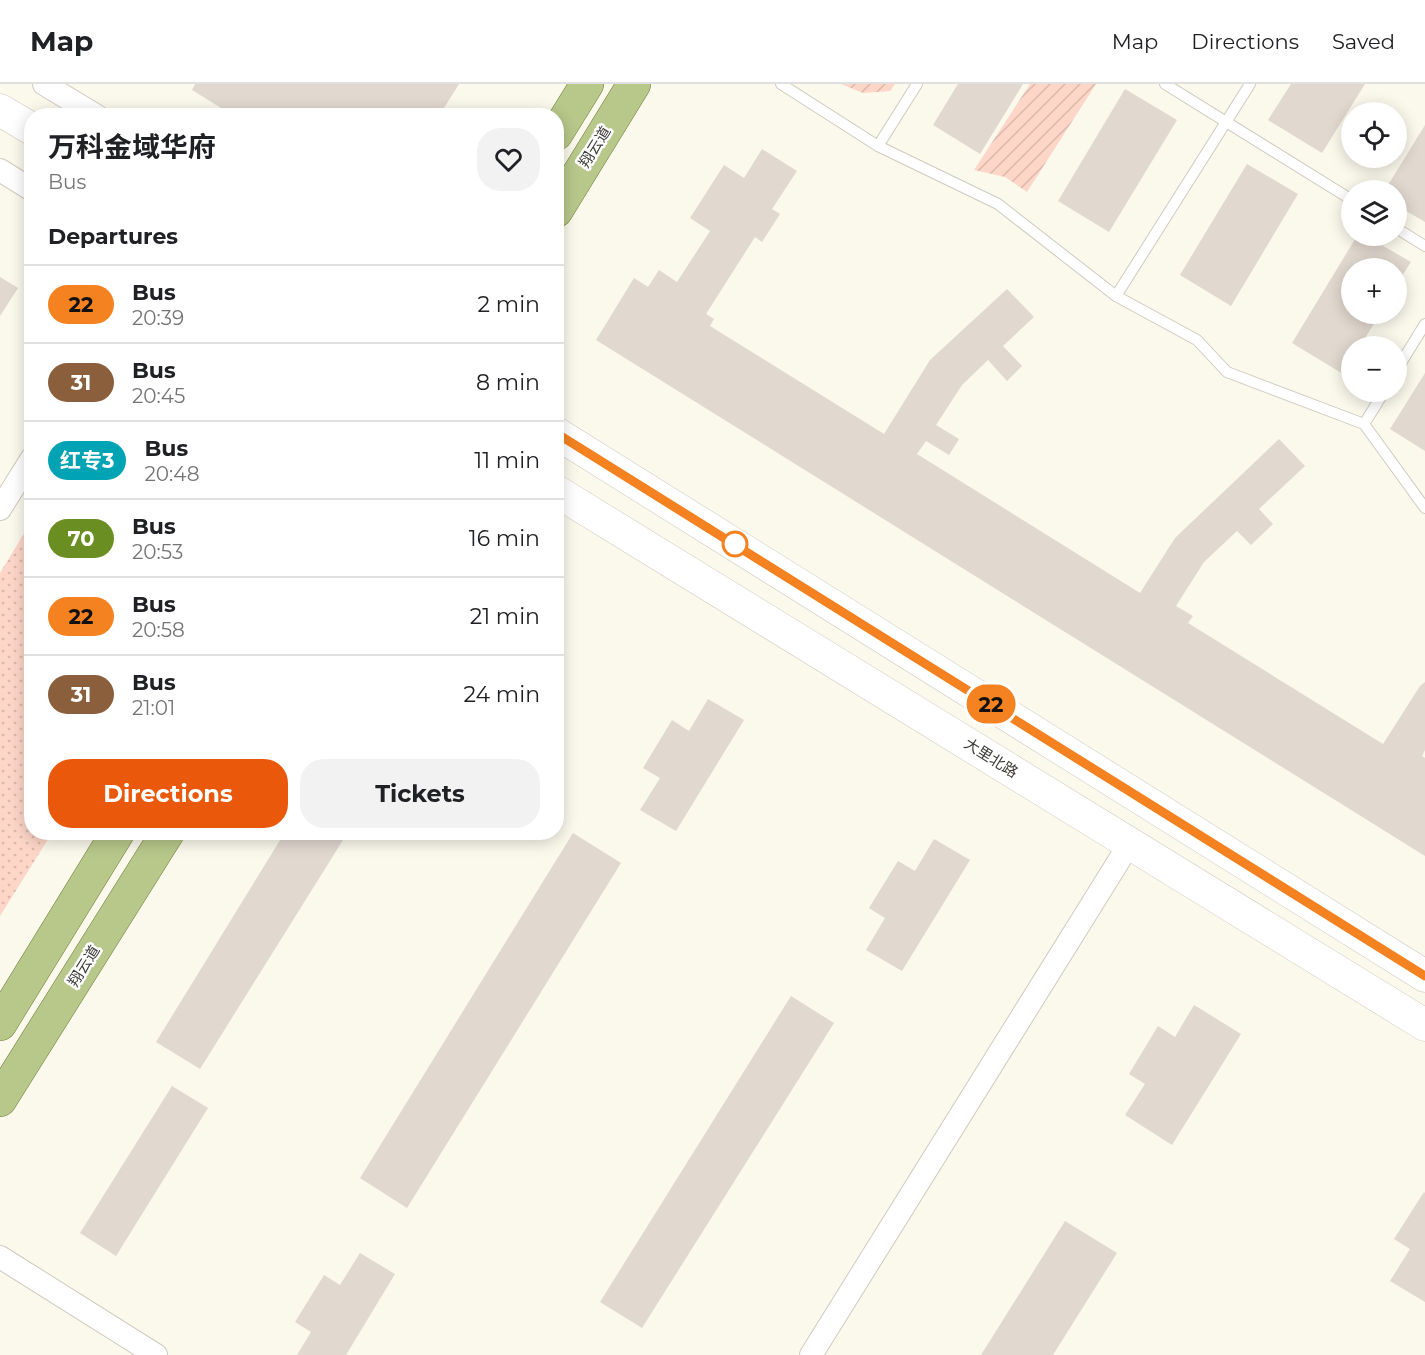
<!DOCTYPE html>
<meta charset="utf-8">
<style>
body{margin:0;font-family:Montserrat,"Noto Sans SC",sans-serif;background:#f2f2f2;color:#202124;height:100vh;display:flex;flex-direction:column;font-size:22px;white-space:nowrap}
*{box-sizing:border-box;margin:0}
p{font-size:20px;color:#757577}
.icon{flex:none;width:33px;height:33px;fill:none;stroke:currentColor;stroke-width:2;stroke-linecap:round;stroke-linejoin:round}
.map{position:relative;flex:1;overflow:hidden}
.drawer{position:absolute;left:24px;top:24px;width:540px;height:732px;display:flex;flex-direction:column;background:#fff;border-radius:24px;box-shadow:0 3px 15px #0003}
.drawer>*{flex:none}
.badge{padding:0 12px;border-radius:20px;font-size:21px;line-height:39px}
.controls{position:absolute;left:1341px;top:18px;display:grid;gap:12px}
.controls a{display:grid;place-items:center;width:66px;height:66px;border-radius:50%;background:#fff;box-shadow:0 3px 15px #0003;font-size:30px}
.map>.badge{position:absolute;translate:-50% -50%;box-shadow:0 0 0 3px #fff}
h2{padding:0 24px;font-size:22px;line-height:54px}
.round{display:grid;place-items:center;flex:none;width:63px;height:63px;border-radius:24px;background:#f2f2f2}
.overview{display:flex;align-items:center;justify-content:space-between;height:102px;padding:0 24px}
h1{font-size:28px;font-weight:700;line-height:45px}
.cta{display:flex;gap:12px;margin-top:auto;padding:12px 24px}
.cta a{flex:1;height:69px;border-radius:24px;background:#ea580c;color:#fff;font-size:24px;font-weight:700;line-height:69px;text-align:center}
.cta a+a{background:#f2f2f2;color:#202124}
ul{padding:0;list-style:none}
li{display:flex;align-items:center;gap:18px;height:78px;padding:0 24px;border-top:2px solid #e0e0e0}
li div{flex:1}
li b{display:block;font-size:22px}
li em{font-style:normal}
li .badge{min-width:66px;font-weight:700;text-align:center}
header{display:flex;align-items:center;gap:36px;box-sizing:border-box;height:84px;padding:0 30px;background:#fff;border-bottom:2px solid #e0e0e0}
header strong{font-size:28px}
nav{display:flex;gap:33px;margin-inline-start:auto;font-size:21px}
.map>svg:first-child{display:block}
</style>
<header>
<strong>Map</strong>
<nav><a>Map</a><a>Directions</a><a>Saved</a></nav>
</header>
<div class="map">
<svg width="1425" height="1271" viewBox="0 0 1425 1271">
<defs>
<pattern id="park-dots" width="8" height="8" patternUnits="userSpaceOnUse" patternTransform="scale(1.5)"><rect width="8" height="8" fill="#fdd6c8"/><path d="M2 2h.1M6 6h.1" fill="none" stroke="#dab9ac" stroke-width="1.8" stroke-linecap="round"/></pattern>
<pattern id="garden-furrows" width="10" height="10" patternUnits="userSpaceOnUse" patternTransform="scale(1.5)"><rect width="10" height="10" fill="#fdd6c8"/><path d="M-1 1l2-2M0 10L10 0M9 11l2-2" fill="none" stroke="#dab9ac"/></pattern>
</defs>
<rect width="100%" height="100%" fill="#fbf8ec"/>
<!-- park -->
<path fill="url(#park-dots)" d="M31,438l1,310 20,1 -52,83v-343z"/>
<!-- garden -->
<g fill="url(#garden-furrows)">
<path d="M841,0h54l-5,7 -27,2z"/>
<path d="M1030,0h66l-69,108 -22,-15 -31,-7z"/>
</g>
<!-- building -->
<g fill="#e1d8cf">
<path d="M195,0h264l-20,32h-205l-42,-26z"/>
<path d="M958,0h65l-43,70 -47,-29z"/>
<path d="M1291,0h74l-43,69 -54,-33z"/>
<path d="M1125,5l52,31 -68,112 -51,-31z"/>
<path d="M1425,41v97l-29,-17v-15h-11z"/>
<path d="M762,65l35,22 -25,38 8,5 -18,28 -7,-5 -49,77 8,5 -4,7 174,108 46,-74 77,-71 27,28 -31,29 19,20 -15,15 -19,-21 -26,25 -26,40 23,14 -10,16 -23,-14 -9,13 223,139 35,-55 104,-99 26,27 -46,43 14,15 -22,21 -14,-14 -33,31 -28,44 17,10 -5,7 195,121 37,-58 5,-4v68l-3,6 3,2v98l-829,-516 38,-62 14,9 11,-17 18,12 33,-51 -20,-13 34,-53 20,13z"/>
<path d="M1247,80l51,30 -67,112 -51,-31z"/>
<path d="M1357,152h9l45,26 -15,23v-17h-44v46h28l-20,32h-8v14l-9,14 -51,-31z"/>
<path d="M0,193l18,11 -18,28z"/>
<path d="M1425,289v78l-35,-22z"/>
<path d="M708,615l36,21 -68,111 -36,-21 20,-32 -17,-10 29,-48 17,11z"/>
<path d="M285,748h63l-148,237 -44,-27z"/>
<path d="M573,749l48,30 -214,345 -47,-30z"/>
<path d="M934,755l36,21 -68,111 -36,-21 19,-32 -16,-10 29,-47 17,10z"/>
<path d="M791,912l43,27 -192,305 -42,-26z"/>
<path d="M1194,921l47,29 -69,111 -47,-30 20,-31 -16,-10 29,-48 17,11z"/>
<path d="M172,1002l36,22 -92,148 -36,-23z"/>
<path d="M1424,1108l1,1v109l-35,-21 20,-32 -16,-10z"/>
<path d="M1065,1137l52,32 -64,102h-72z"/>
<path d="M360,1169l35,21 -49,81h-49l14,-23 -16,-10 29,-47 16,10z"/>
</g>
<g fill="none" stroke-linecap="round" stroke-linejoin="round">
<defs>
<g id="lane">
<path d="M781,0l97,62 120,58 118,92 81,44 30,32 137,52 61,84"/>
<path d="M1165,0l187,116"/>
<path d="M878,62l39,-62"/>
<path d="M1396,144l29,18"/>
<path d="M1116,212l134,-212"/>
<path d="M1396,287l29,-47"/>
<path d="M1364,340l20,-32"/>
</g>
<g id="street">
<path d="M44,0l53,32"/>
<path d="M0,86l32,20"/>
<path d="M0,425l32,-51"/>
<path d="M0,1173l156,98"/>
<path d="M811,1271l319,-512"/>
</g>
<g id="secondary">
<path d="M0,26l32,19"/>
<path d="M556,349l869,543"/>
<path d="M556,407l869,534"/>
</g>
<g id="primary">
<path d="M556,50l31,-50"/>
<path d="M556,127l78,-127"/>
<path d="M0,940l118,-192"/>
<path d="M0,1016l168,-268"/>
</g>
</defs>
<!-- lane casing -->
<use href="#lane" stroke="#cecbbf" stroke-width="12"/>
<!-- street casing -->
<use href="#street" stroke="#cecbbf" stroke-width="24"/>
<!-- secondary casing -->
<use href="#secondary" stroke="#cecbbf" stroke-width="33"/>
<!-- primary casing -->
<use href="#primary" stroke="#6e7e3a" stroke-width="34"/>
<!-- lane -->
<use href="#lane" stroke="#fff" stroke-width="10"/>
<!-- street -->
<use href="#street" stroke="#fff" stroke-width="22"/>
<!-- secondary -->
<use href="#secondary" stroke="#fff" stroke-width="32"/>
<!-- primary -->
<use href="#primary" stroke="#b8c78a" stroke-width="33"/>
</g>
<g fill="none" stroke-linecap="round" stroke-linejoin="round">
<defs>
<path id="line" d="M556,349l869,543"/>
</defs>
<!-- line casing -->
<use href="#line" stroke="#fff" stroke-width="14"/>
<!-- line -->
<use href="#line" stroke="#f58220" stroke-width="9"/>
</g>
<!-- markers -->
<circle fill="#fff" stroke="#f58220" stroke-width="3" cx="735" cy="460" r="12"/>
<g text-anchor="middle" stroke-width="5" stroke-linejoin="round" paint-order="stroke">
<!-- street labels -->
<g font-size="15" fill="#3c3b37" stroke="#fff">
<text transform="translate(595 63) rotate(-58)" y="5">翔云道</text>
<text transform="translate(991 674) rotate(32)" y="5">大里北路</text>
<text transform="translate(84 882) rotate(-58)" y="5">翔云道</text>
</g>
</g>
</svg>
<div class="controls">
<a><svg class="icon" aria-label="locate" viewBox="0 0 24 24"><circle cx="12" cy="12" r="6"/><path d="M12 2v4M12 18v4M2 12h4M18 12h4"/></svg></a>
<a><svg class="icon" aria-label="layers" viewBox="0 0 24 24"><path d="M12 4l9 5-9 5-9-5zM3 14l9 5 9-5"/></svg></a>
<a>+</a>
<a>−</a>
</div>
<b class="badge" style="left:991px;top:620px;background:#f58220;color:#111">22</b>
<section class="drawer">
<div class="overview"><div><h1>万科金域华府</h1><p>Bus</p></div><a class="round"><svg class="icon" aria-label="heart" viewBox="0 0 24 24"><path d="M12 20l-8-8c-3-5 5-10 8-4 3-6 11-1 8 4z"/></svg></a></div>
<h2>Departures</h2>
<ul>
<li><span class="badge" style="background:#f58220;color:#111">22</span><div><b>Bus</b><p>20:39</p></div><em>2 min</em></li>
<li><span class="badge" style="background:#8b5e3c;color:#fff">31</span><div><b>Bus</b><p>20:45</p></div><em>8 min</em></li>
<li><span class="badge" style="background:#00a3b4;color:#fff">红专3</span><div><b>Bus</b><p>20:48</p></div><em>11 min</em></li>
<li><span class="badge" style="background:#6b8e23;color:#fff">70</span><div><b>Bus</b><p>20:53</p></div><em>16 min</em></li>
<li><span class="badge" style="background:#f58220;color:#111">22</span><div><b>Bus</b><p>20:58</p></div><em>21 min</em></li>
<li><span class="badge" style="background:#8b5e3c;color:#fff">31</span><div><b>Bus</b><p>21:01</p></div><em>24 min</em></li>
</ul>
<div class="cta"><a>Directions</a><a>Tickets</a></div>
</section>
</div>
